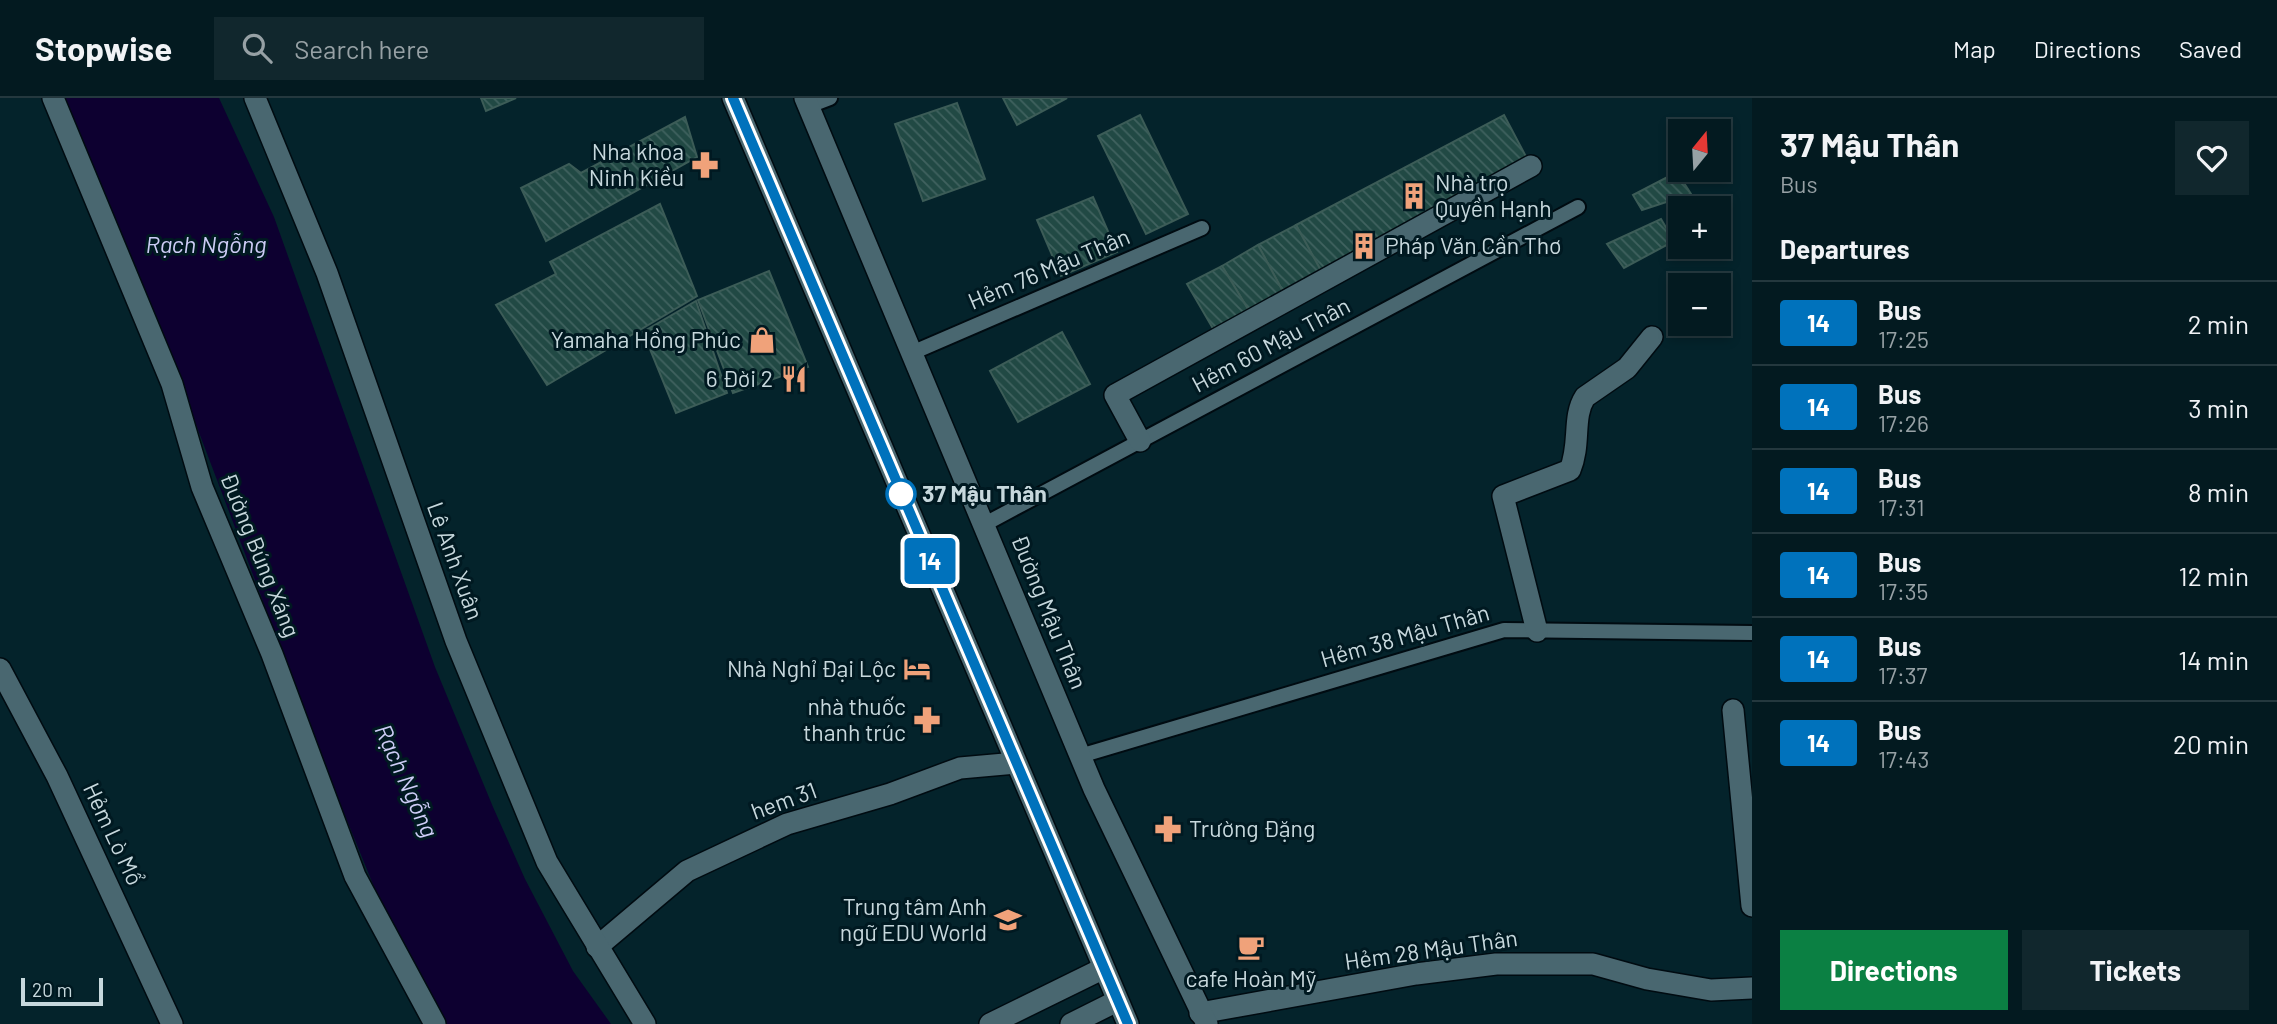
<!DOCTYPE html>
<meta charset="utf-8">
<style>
body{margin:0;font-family:Barlow,sans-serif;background:#11272d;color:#f1f3f6;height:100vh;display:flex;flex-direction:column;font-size:26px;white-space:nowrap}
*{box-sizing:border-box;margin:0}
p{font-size:23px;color:#97a1a5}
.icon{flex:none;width:38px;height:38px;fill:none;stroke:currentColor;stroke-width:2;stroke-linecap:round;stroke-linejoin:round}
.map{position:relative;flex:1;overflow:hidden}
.details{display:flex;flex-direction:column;background:#031a20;width:525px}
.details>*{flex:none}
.badge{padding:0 14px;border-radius:5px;font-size:24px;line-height:46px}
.needle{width:46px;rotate:18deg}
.buttons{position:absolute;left:1668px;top:21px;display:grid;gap:14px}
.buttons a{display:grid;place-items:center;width:63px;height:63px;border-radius:0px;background:#031a20;box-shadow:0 4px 10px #0003,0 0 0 2px #24383e;font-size:35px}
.scale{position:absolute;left:21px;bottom:18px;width:82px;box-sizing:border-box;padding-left:7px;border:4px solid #c7d8dd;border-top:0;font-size:19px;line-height:24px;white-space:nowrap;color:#c7d8dd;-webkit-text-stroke:5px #001921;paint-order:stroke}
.map>.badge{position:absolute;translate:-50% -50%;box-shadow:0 0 0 4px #fff}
h2{padding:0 28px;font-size:26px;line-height:63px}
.round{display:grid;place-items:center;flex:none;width:74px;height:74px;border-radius:0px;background:#11272d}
.headline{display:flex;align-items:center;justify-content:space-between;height:119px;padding:0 28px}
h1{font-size:33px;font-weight:700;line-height:52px}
.primary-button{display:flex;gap:14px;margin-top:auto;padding:14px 28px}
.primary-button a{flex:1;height:80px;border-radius:0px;background:#0b8043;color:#fff;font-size:28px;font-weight:700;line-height:80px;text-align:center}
.primary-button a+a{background:#11272d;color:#f1f3f6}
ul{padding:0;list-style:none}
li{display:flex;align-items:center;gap:21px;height:84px;padding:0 28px;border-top:2px solid #24383e}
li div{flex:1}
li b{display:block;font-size:26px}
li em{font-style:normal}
li .badge{min-width:77px;font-weight:700;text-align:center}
header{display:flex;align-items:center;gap:42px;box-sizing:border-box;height:98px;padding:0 35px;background:#031a20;border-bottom:2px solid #24383e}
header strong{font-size:33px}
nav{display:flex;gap:38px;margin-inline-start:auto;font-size:24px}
.search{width:490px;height:63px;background:#11272d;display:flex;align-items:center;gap:18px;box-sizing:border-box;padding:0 24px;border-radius:0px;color:#97a1a5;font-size:26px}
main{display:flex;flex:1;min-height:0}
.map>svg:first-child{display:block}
</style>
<header>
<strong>Stopwise</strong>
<div class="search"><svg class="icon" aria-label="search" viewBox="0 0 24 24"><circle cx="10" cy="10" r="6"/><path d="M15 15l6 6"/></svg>Search here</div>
<nav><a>Map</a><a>Directions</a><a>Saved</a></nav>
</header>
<main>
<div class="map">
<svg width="1752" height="926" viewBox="0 0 1752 926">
<defs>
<pattern id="building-back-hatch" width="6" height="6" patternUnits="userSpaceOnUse" patternTransform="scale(1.75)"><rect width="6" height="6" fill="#214944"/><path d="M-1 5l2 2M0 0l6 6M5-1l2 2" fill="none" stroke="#40625f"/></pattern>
</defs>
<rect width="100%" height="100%" fill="#04232b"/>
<!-- water -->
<path fill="#0d0030" d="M60,0h159l55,119 161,450 58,140 32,72 48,92 38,53h-166l-53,-93 -57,-140 -198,-522z"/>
<!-- building -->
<g fill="url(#building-back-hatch)" stroke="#3c5c57" stroke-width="2">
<path d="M481,0h35l-30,13z"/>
<path d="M1003,0h64l-50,27z"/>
<path d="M957,5l28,76 -62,22 -28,-77z"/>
<path d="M1140,17l48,99 -42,20 -48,-98z"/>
<path d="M1504,17l27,51 -206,112 -29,-53z"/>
<path d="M685,19l12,40 -151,84 -25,-53 48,-24 12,9z"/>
<path d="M1677,74l14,22 -49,16 -9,-15z"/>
<path d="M1093,99l24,55 -56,24 -24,-56z"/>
<path d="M660,106l37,92 -150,89 -51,-80 60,-31 -6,-12z"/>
<path d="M1661,121l13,22 -50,27 -17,-24z"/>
<path d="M1296,127l29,53 -38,21 -29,-54z"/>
<path d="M1367,134l8,19 -12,7 -10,-17z"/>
<path d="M1258,147l29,54 -33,20 -32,-53z"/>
<path d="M1222,168l32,53 -35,20 -32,-55z"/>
<path d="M769,173l39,96 -75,26 -35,-93z"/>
<path d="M696,203l31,92 -51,20 -33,-81z"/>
<path d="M1062,234l28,52 -72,38 -28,-51z"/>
</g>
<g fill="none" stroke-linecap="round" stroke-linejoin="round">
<defs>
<g id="lane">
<path d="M809,8l21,-8"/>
<path d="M914,254l288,-124"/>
<path d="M985,426l593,-317"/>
<path d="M1080,658l424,-126 248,3"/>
</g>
<g id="street">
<path d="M53,0l119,286 30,103 70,167 83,222 80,148"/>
<path d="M1140,343l-25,-46 416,-229"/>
<path d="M1537,533l-34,-135 67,-26c11,-26 2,-53 15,-73l42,-29 25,-31"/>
<path d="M0,571l57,107 115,248"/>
<path d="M1733,612l19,196"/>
<path d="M597,849l90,-76 100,-47 103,-30 70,-26 56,-5"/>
<path d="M1200,915l216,-39 80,-10h97l54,15 64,11 41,-2"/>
<path d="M990,926l112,-55"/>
<path d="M1071,926l46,-23"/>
</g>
<g id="secondary">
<path d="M255,0l72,175 129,368 91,221 98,162"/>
<path d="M733,0l395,926"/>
<path d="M805,0l289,691 113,235"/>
</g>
</defs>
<!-- lane casing -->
<use href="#lane" stroke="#000b11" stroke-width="18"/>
<!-- street casing -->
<use href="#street" stroke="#000b11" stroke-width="24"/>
<!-- secondary casing -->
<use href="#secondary" stroke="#000b11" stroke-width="24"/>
<!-- lane -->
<use href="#lane" stroke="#496770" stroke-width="14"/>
<!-- street -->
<use href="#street" stroke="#496770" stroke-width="21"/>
<!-- secondary -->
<use href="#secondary" stroke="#496770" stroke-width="21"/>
</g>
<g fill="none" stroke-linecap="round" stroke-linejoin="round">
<defs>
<path id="line" d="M733,0l395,926"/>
</defs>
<!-- line casing -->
<use href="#line" stroke="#fff" stroke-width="16"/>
<!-- line -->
<use href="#line" stroke="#0072bc" stroke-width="10"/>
</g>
<!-- icons -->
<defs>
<symbol id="pharmacy-bare" viewBox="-9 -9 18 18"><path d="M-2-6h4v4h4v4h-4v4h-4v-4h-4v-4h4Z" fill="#f0a27a" stroke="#001921" stroke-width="2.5" paint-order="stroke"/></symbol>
<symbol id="building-bare" viewBox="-9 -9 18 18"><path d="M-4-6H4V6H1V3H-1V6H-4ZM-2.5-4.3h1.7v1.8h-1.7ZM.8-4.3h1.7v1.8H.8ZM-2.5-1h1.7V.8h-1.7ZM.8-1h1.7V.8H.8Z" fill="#f0a27a" stroke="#001921" stroke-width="2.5" paint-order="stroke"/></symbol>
<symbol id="shop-bare" viewBox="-9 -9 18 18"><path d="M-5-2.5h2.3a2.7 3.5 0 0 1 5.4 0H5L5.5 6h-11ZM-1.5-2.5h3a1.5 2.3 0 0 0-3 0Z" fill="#f0a27a" stroke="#001921" stroke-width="2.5" paint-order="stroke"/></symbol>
<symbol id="restaurant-bare" viewBox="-9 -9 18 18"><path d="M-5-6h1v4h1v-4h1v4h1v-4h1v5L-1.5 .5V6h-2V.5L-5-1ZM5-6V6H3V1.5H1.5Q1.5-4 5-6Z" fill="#f0a27a" stroke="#001921" stroke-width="2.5" paint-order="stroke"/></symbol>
<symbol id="hotel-bare" viewBox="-9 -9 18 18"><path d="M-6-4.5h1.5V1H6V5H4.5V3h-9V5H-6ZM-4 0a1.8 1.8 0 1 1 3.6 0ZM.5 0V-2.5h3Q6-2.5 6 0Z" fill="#f0a27a" stroke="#001921" stroke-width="2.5" paint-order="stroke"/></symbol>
<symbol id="school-bare" viewBox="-9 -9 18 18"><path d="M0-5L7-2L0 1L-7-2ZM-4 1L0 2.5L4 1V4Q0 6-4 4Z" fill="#f0a27a" stroke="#001921" stroke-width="2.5" paint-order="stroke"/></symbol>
<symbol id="cafe-bare" viewBox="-9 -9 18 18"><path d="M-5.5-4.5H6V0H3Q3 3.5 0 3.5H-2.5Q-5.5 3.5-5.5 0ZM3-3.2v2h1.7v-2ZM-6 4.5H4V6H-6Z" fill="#f0a27a" stroke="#001921" stroke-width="2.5" paint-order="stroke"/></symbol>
</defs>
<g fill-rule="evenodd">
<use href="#pharmacy-bare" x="686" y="48" width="38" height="38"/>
<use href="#building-bare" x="1395" y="79" width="38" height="38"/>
<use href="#building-bare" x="1345" y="129" width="38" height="38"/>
<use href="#shop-bare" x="743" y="223" width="38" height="38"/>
<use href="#restaurant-bare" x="775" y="262" width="38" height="38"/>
<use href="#hotel-bare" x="898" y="552" width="38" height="38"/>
<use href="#pharmacy-bare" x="908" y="603" width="38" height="38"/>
<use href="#pharmacy-bare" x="1149" y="712" width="38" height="38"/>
<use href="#school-bare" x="989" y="803" width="38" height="38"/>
<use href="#cafe-bare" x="1232" y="830" width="38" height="38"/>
</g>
<!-- markers -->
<circle fill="#fff" stroke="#0072bc" stroke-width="3.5" cx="901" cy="396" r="14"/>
<g text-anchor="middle" stroke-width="6" stroke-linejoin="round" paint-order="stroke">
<!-- poi labels -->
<g font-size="23" fill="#c7d8dd" stroke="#001921" text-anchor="end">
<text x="684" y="62">Nha khoa<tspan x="684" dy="26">Ninh Kiều</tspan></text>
<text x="1435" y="93" text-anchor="start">Nhà trọ<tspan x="1435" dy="26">Quyền Hạnh</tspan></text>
<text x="1385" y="156" text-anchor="start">Pháp Văn Cần Thơ</text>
<text x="741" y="250">Yamaha Hồng Phúc</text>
<text x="773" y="289">6 Đời 2</text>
<text x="896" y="579">Nhà Nghỉ Đại Lộc</text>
<text x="906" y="617">nhà thuốc<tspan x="906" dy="26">thanh trúc</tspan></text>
<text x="1189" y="739" text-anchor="start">Trường Đặng</text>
<text x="987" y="817">Trung tâm Anh<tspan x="987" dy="26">ngữ EDU World</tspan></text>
<text x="1251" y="889" text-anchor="middle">cafe Hoàn Mỹ</text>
</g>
<!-- street labels -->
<g font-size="23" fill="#c7d8dd" stroke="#001921">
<text transform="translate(1049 171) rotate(-23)" y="8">Hẻm 76 Mậu Thân</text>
<text transform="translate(1271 247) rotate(-28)" y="8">Hẻm 60 Mậu Thân</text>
<text transform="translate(260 457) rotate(68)" y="8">Đường Búng Xáng</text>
<text transform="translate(455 463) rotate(70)" y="8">Lê Anh Xuân</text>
<text transform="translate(1049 514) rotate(68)" y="8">Đường Mậu Thân</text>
<text transform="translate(1405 538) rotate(-16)" y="8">Hẻm 38 Mậu Thân</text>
<text transform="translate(784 703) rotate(-20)" y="8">hem 31</text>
<text transform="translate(113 736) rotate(65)" y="8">Hẻm Lò Mổ</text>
<text transform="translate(1431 852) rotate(-8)" y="8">Hẻm 28 Mậu Thân</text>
</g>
<!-- stop labels -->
<g font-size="23" font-weight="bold" fill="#c7d8dd" stroke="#001921" text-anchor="start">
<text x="922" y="404">37 Mậu Thân</text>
</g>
<!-- water labels -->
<g font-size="24" font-style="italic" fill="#cdccf6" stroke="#001921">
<text x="206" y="155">Rạch Ngỗng</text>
<text transform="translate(406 683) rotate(66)" y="8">Rạch Ngỗng</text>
</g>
</g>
</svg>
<div class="buttons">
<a><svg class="needle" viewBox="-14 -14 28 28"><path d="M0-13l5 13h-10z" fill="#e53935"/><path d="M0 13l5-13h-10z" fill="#97a1a5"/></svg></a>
<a>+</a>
<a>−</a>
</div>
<div class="scale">20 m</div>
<b class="badge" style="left:930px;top:463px;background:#0072bc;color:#fff">14</b>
</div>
<section class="details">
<div class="headline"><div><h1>37 Mậu Thân</h1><p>Bus</p></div><a class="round"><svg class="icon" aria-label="heart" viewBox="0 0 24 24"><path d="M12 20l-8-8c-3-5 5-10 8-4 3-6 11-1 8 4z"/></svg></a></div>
<h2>Departures</h2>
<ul>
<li><span class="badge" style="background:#0072bc;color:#fff">14</span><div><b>Bus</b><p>17:25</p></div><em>2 min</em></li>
<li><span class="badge" style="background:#0072bc;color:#fff">14</span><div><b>Bus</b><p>17:26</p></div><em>3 min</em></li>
<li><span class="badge" style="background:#0072bc;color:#fff">14</span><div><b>Bus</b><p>17:31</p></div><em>8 min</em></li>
<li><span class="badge" style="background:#0072bc;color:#fff">14</span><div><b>Bus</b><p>17:35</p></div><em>12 min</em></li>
<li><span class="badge" style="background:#0072bc;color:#fff">14</span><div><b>Bus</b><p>17:37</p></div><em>14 min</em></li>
<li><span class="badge" style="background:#0072bc;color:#fff">14</span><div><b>Bus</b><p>17:43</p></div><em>20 min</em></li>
</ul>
<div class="primary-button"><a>Directions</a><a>Tickets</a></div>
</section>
</main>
